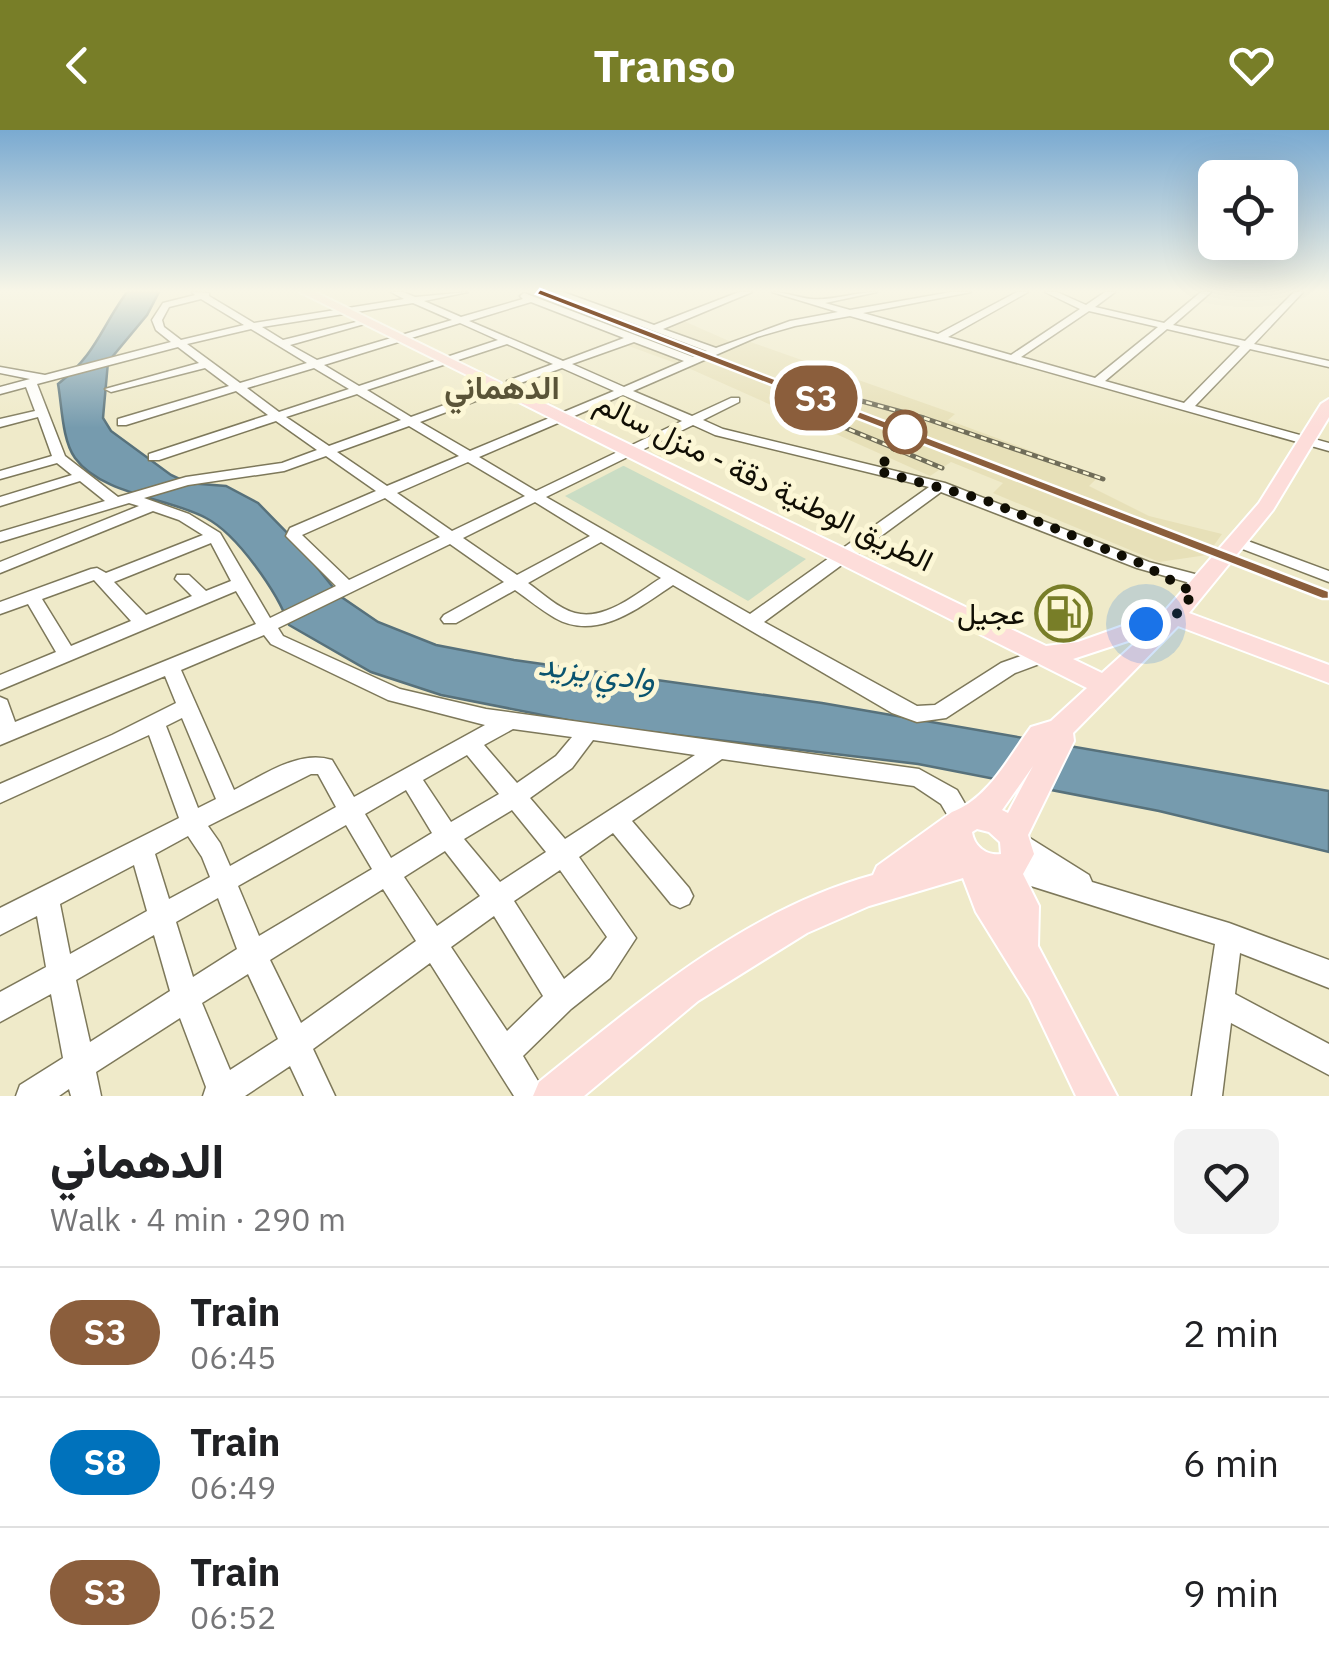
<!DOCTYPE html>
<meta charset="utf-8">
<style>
body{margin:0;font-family:"IBM Plex Sans",Vazirmatn,sans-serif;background:#f2f2f2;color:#202124;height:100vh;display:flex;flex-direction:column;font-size:38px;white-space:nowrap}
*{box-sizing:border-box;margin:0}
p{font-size:32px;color:#757577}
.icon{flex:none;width:55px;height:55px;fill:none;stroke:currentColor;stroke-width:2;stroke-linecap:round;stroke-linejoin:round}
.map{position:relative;height:966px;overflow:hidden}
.sheet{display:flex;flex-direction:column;background:#fff;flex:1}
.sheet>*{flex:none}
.badge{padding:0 20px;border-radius:32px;font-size:35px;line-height:65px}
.tools{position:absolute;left:1198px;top:30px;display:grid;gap:20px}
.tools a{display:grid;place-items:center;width:100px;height:100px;border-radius:15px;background:#fff;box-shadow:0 10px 40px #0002;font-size:50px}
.you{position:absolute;width:50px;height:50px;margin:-25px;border:8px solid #fff;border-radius:50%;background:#1a73e8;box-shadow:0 0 0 15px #1a73e833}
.map>.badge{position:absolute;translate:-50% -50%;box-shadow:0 0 0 5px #fff}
.round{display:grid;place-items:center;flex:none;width:105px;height:105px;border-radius:15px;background:#f2f2f2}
.head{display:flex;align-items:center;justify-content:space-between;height:170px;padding:0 50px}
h1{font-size:48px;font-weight:800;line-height:75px}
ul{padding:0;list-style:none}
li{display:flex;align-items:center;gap:30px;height:130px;padding:0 50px;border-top:2px solid #e0e0e0}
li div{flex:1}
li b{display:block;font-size:38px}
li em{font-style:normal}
li .badge{min-width:110px;font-weight:700;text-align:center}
header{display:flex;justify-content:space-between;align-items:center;height:130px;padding:0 50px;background:#787e28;color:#fff;font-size:45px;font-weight:800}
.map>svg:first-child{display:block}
</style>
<header><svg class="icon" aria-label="back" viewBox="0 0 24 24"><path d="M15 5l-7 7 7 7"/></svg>Transo<svg class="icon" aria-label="heart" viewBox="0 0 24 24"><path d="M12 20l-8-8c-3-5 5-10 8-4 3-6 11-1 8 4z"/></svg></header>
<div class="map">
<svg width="1329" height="966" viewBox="0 0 1329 966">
<rect width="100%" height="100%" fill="#efeac9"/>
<!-- built -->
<path fill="#e7e0b8" d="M524,162h41l91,34 21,-8 61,27 10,-4 207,73 -7,6 151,56 -10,10 60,30 73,18 -15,21 -48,7 -166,-69 10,-10 -52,-21 -21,14 -244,-109 -71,-26 16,-7z"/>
<!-- green -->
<path fill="#caddc4" d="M623,336h1l182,93 -58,42 -183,-105z"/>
<!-- water -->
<path fill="#769bae" stroke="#57717b" stroke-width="2.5" d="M127,162h32l-12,23 -39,47 -5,56 8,13 60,44 17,8 38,3 32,17 43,44 39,49 38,26 58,23 78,15 308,43 507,88v61l-170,-41 -241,-47 -325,-39 -152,-30 -70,-23 -82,-47c-11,-32 -52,-91 -83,-107 -36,-20 -104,-23 -131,-60 -13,-18 -13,-52 -17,-74 39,-31 42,-55 69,-92z"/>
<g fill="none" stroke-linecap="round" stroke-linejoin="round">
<defs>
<g id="minor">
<path d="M192,162l17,1v3l45,27 150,-24 -13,-7h12l12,5 53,-5 -44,9 37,16 62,-18 -3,-3 4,-3 169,64 14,-6 -157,-59h13l91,33 85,-33h13l-89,37 53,19 74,-27 48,-9 -66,-20c14,0 26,6 40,7 18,2 44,-7 65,-7l-52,11 25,7 101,-18h20l-108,21 75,21 79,-42h11l-80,45 63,18 69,-46 -35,-17h12l29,13 19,-13h10l-20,15 69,16 37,-31h10l-38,33 72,16 49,-49h9l-49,52 75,17v6l-79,-18 -55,57 134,37v8l-479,-135 -55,10 -38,11 -124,54 59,25 39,-18h8v4l-36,18 20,9 222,54 204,79 61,16 2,4 -8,5 -67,-19 -196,-76 -177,130 153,84 18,-1 66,-42 42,-15 7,2 2,5 -2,5 -35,13 -69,45 -29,4 -25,-9 -219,-128c-33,22 -76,57 -118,33 -14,-8 -27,-19 -40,-28l-59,33h-12l-3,-4 3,-4 60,-33 -54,-38 -172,84 5,8 117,53 86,20 433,60 38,21 18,31 -4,7 -8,3 -8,-3 -14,-24 -27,-18 -192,-27 -90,62 57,67 4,8 -4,8 -9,4 -9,-4 -58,-71 -34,24 57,81 -26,40 -39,31 -48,47 24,40h-33l-84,-133 -117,86 22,47h-31l-14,-30 -45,30h-42l3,-9 -26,-69 -84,54 5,24h-30l-2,-7 -10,7h-43l4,-11 43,-27 -12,-64 -51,28v-30l46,-25 -9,-51 -37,19v-27l179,-90 -30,-83 -149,68v-19l112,-49 64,-32 -11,-27 -165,69v-48l7,3 8,22 241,-98 -20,-33 -236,99v-15l56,-23 -28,-48 -28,10v-12l91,-33 6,-1 9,5 97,-38 -24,-15 -26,-9 -153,62v-11l139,-56 -10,-3 -129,39v-10l105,-31 -25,-20 -80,25v-9l72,-22 -15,-12 -57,16v-8l52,-15 -14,-39 -38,10v-8l35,-8 -9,-24 -26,7v-7l30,-8 -30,-6v-6l45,8 126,-33 -15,-12 -4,-10 11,-17 32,-8zM201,169l43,26 -63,15 -17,-13 -2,-7 7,-13zM531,172l93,36 -61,23 -94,-40zM413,173l39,17 -135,40 -27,-15 78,-22v-4l-85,21 -21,-13zM1089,181l69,16 -63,51 -74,-21zM460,193l38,17 -139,46 -35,-21zM251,199l56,34 -67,20 -53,-39zM1167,199l73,17 -56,57 -79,-22zM634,212l50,19 -60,26 -52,-23zM507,214l46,20 -46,17v4h8l47,-17 52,23 -144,60 -50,-29 74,-28v-4h-8l-75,27 -44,-27zM178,217l21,16 -94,26 6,3 94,-24 24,18 -111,33v6h8l110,-34 32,24 -119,39v6h10l117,-39 41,29 -35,13 -96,14 -68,20 -53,-41 -28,-72zM314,238l35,21 -70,23 -32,-24zM357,264l44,26 -72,26 -43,-29zM623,265l59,26 -146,70 -57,-34zM693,295l22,10 214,52 -179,127 -204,-117zM409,296l50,30 -72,30 -50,-34zM326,326l50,35 -86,37 -4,8 50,50 -66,32 -50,-85 -31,-19 -45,-16 44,-13 96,-14zM468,332l57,34 -73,35 -55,-38zM385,368l55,39 -91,43 -47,-45zM535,372l55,34 -73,39 -54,-37zM601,412l60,36c-24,15 -55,43 -86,35 -16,-4 -33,-20 -47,-30zM211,413l20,38 -25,10 -17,-16h-12l-2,4 17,17 -46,19 -32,-33zM94,450l37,41 -60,25 -29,-47zM264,505l7,9 117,56 97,25 -131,72 -22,-37c-33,-11 -70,16 -98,30l-53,-120zM182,588l34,81 -18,9 -32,-82zM513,599l59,8 -16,19 -39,27 -33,-38zM593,610l102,15 -130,84 -35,-41 42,-30zM467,625l32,39 -48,28 -28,-42zM311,644h7l18,33 -106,59 -10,-23 -12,-17zM406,660l26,43 -41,25 -26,-44zM512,680l34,42 -46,30 -36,-43zM346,695l26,44 -113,67 -21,-50zM188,706l14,21 8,20 -41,22 -14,-45zM445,721l35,45 -43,30 -33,-49zM134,735l13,46 -77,43 -10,-50zM560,740l47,67 -17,21 -26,21 -50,-78zM383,759l33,52 -115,82 -31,-63zM218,768l19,51 -44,28 -17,-55zM494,786l49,80 -36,35 -56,-84zM154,805l16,56 -80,51 -14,-62zM248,844l30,65 -48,31 -28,-67z"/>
<path d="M1237,407l92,34v11l-97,-37 -3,-3z"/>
<path d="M1017,700l72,45 3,7 137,41 100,37v28l-89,-35 -5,41 94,50v31l-98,-52 -9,73h-30l23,-152 -216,-68 -3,-8 3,-8 9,-3 23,7 -22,-16 -4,-7 4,-7z"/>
</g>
<g id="major">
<path d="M300,162h15l186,91 -12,3z"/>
<path d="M505,259h10l531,257 32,-4 87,-31 94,-108 62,-99 8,-5v18l-56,93 -84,103 140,52v18l-151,-57 -105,107 1,8 -46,94 6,19 -11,20 16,32 -1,40 79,150h-41l-46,-97 -54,-87 -13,-34 -94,28 -62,27 -109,68 -114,95h-51l6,-14c101,-81 206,-172 334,-207l4,-9 75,-54c36,-13 57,-55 79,-85l20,-6 36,-33 -582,-293zM1143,506l-41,37 -29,-14zM1033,636l-25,47 -6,-3zM977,699l12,3 11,10 1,12c-15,2 -27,-8 -29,-22z"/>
</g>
</defs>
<!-- minor casing -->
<use href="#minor" stroke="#7d785a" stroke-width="3"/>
<!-- major casing -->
<use href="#major" stroke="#fff" stroke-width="4"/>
<!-- minor -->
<use href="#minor" fill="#fff" fill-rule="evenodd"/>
<!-- major -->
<use href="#major" fill="#fdddda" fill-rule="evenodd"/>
<defs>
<g id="rail-far1">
<path d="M540,162l547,210"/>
<path d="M843,266l81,22 179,61"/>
<path d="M796,272l40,22 106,44"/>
</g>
<path id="rail" d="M1080,370l249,95"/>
</defs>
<!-- rail-far1 casing -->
<use href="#rail-far1" stroke="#706d59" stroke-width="5"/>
<!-- rail casing -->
<use href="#rail" stroke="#706d59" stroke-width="8"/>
<!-- rail-far1 -->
<use href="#rail-far1" stroke="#fcf7d6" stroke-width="2.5" stroke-dasharray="6" stroke-linecap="butt"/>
<!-- rail -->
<use href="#rail" stroke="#fcf7d6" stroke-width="4" stroke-dasharray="10" stroke-linecap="butt"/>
</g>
<!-- sky -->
<linearGradient id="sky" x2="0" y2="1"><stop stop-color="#7aaad1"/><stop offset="0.54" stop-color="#f8f6e7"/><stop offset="1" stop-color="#f8f6e7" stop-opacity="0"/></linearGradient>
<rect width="1329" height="298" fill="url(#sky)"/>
<!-- line -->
<path fill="#8b5e3c" stroke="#fff" stroke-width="2.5" d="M540,159l789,302v8h-7l-786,-305z"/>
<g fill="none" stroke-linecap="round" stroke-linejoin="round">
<!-- walk -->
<path stroke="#100e04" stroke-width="10" stroke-dasharray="0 18" d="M905,302l-27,39 107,29 157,64 52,29 -19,23 -29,8"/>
</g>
<!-- icons -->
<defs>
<symbol id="fuel-ring" viewBox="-11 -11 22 22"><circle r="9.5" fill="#fcf7d6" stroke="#787e28" stroke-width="1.5"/><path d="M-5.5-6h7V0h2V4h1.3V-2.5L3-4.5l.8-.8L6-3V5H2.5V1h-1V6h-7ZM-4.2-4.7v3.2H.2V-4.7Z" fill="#787e28"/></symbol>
</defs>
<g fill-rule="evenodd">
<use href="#fuel-ring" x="1032" y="452" width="63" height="63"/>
</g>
<!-- markers -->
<circle fill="#fff" stroke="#8b5e3c" stroke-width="5" cx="905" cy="302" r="20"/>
<g text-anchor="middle" stroke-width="10" stroke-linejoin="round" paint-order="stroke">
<!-- street labels -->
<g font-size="30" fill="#100e04" stroke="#fcf7d6">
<text transform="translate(764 352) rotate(26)" y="10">الطريق الوطنية دقة - منزل سالم</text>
</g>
<!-- poi labels -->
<g font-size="30" fill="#100e04" stroke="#fcf7d6" text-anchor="end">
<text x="1025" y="494">عجيل</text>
</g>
<!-- far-district labels -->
<g font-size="32" font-weight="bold" fill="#5a5438" stroke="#fcf7d6">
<text x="502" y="269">الدهماني</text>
</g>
<!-- water labels -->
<g font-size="32" font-style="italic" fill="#0a546f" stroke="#fcf7d6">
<text transform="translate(597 542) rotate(8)" y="11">وادي يزيد</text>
</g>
</g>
</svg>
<div class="tools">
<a><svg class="icon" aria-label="locate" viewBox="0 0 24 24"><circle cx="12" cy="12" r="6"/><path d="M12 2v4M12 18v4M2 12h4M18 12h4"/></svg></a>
</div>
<div class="you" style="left:1146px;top:494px"></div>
<b class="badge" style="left:816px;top:268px;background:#8b5e3c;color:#fff">S3</b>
</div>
<section class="sheet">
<div class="head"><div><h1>الدهماني</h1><p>Walk · 4 min · 290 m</p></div><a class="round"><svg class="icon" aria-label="heart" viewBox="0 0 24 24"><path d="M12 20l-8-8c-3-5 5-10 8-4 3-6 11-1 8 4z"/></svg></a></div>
<ul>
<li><span class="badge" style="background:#8b5e3c;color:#fff">S3</span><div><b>Train</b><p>06:45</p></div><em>2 min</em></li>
<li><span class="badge" style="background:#0072bc;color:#fff">S8</span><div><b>Train</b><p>06:49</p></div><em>6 min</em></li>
<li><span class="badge" style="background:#8b5e3c;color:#fff">S3</span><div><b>Train</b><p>06:52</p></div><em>9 min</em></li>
</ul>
</section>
